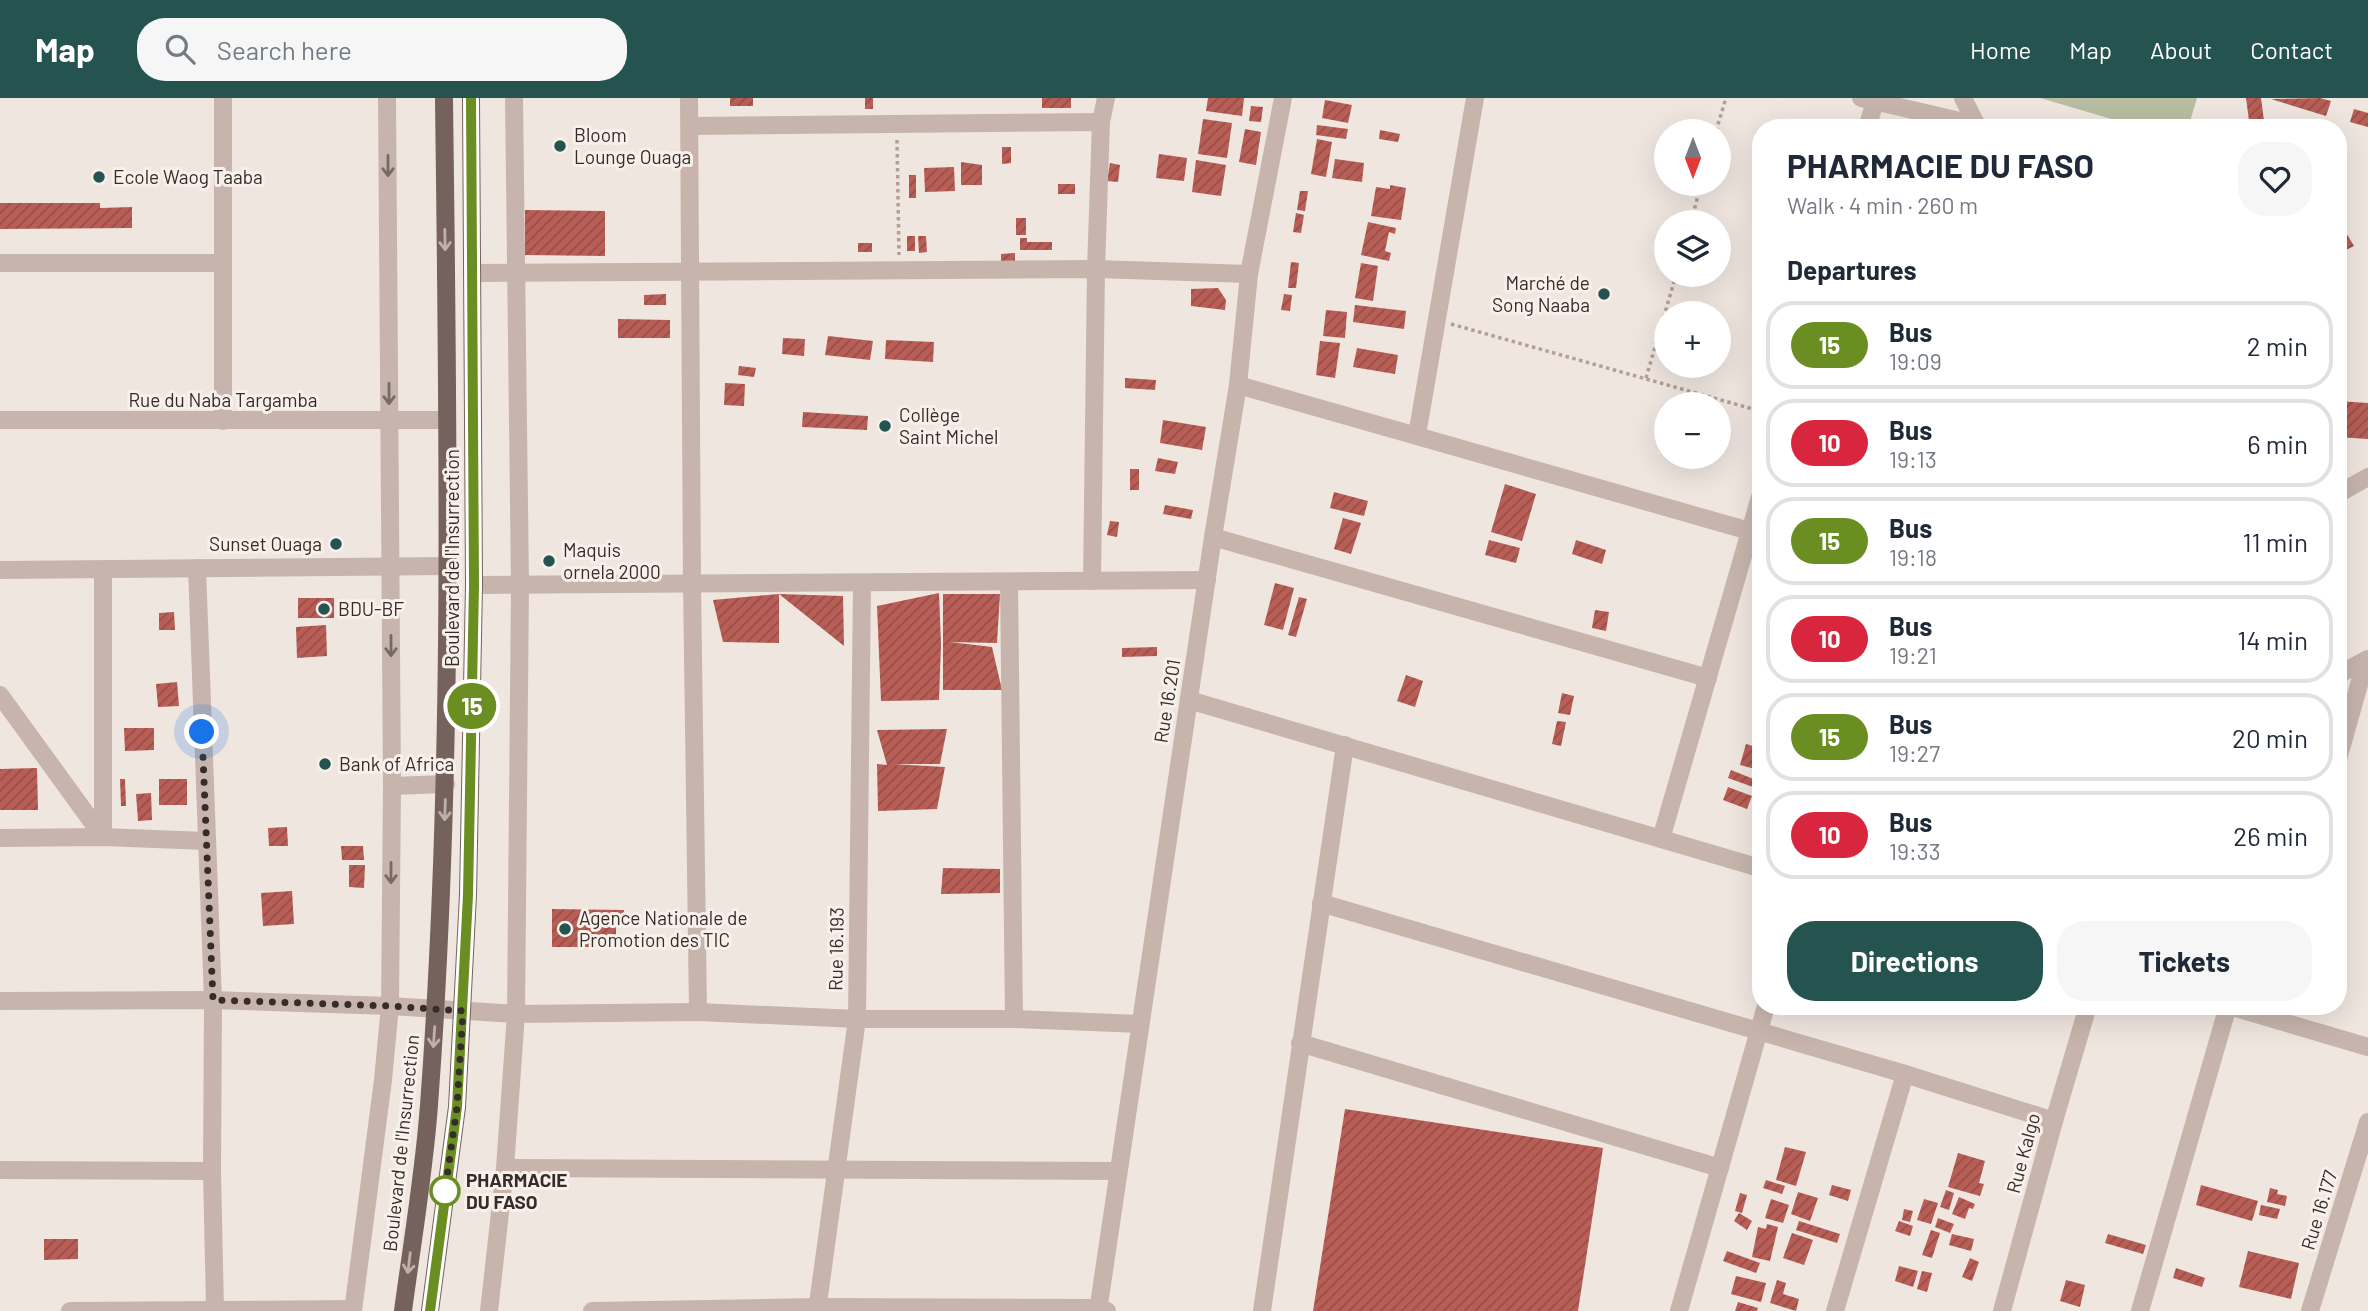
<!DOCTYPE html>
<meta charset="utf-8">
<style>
body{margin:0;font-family:Barlow,sans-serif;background:#f6f6f7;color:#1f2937;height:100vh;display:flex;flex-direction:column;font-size:26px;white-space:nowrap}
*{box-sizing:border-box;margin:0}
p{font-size:23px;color:#747a83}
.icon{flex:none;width:38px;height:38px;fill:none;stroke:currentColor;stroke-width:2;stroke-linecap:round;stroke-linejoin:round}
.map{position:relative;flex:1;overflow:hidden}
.drawer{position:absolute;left:1752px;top:21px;width:595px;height:896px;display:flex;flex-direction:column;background:#fff;border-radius:28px;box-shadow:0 7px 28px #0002}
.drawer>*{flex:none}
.badge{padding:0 14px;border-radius:23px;font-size:24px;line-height:46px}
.needle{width:46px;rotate:180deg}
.fabs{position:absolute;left:1654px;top:21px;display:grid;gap:14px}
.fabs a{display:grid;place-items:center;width:77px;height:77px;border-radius:50%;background:#fff;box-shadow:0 7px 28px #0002;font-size:35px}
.you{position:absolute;width:35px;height:35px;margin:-18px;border:5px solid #fff;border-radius:50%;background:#1a73e8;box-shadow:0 0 0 10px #1a73e833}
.map>.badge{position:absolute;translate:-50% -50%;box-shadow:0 0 0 4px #fff}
h2{padding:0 35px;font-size:26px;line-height:63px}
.round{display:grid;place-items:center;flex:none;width:74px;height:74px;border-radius:28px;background:#f6f6f7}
.headline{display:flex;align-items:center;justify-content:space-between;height:119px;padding:0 35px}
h1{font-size:33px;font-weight:700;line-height:52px}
.button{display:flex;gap:14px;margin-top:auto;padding:14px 35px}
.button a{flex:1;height:80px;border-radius:28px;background:#25534f;color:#fff;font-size:28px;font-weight:700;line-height:80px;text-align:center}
.button a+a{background:#f6f6f7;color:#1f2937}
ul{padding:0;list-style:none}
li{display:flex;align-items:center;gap:21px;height:88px;margin:0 14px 10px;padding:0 21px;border:4px solid #e0e1e3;border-radius:28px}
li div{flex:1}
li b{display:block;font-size:26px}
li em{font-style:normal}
li .badge{min-width:77px;font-weight:700;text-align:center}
header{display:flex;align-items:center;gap:42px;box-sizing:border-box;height:98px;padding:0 35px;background:#25534f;color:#fff}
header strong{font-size:33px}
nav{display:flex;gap:38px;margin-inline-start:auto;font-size:24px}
.search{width:490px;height:63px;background:#f6f6f7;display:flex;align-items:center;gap:18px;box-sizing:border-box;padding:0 24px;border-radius:28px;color:#747a83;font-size:26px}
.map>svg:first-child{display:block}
</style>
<header>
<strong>Map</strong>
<div class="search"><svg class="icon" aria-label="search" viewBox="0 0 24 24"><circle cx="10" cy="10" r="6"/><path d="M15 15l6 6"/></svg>Search here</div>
<nav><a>Home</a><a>Map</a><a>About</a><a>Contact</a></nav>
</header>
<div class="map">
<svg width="2368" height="1213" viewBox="0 0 2368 1213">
<defs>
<pattern id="building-hatch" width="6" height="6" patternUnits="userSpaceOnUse" patternTransform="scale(1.75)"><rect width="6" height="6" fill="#b85e56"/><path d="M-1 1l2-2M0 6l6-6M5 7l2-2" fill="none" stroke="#964e47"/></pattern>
</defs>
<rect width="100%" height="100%" fill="#f0e6e0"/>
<!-- pitch -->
<path fill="#b8bea1" d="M2040,0h157l-9,30h-46z"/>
<!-- building -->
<g fill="url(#building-hatch)">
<rect x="730" y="0" width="23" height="8"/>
<rect x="865" y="0" width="8" height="11"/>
<rect x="1042" y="0" width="29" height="10"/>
<path d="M1208,0h36l-2,18 -36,-5z"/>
<path d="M2246,0h15l4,30h-15z"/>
<path d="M2320,0l11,3 -5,15 -55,-17z"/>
<path d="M1325,2l27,5 -4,18 -26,-5z"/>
<path d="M1251,8l12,1 -2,15 -12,-1z"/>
<path d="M2354,11l14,4v14l-18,-5z"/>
<path d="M1203,21l29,4 -5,35 -29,-4z"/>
<path d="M1317,27l31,4 -2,10 -30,-4z"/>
<path d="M1245,31l16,3 -5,33 -17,-3z"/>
<path d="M1380,32l20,4 -2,8 -19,-3z"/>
<path d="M1317,41l15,3 -6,35 -15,-3z"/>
<path d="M1002,49h9v16l-9,1z"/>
<path d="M1159,56l28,4 -3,23 -28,-3z"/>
<path d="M1335,61l29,4 -2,19 -30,-4z"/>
<path d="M1196,62l30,5 -5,31 -29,-4z"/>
<path d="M961,64l21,3v20h-21z"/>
<path d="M1110,65l10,2 -2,17 -11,-1z"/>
<path d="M954,69l1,24 -30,1 -1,-24z"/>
<rect x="909" y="77" width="7" height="23"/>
<rect x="1058" y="86" width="17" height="10"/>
<path d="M1390,87l16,3 -5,32 -30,-4 5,-29 14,2z"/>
<path d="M1300,93h8l-3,20 -8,-1z"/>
<path d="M0,105h100v5l32,-1v21l-132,1z"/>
<path d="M525,112l80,1v45l-80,-1z"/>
<path d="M1296,115l8,2 -3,18 -8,-1z"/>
<rect x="1016" y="120" width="10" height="17"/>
<path d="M1368,124l28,6 -1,6 -6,-2 -4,19 6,2 -2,8 -28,-6z"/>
<path d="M2342,128l12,20 -16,8v-26z"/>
<rect x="907" y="138" width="8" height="15"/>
<path d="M918,138h8l1,16 -8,1z"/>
<path d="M1020,140h7v4h25v8h-32z"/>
<rect x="858" y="145" width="14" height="9"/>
<path d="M1015,155v9h-14v-8z"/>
<path d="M1291,164l8,1 -3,25h-8z"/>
<path d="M1361,165l17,3 -5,35 -18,-3z"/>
<path d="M1218,190l8,12 -1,10 -34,-4v-17z"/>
<path d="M666,196v11h-22v-10z"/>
<path d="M1284,196l8,1 -2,16 -9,-1z"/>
<path d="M1355,207l51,6 -2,18 -51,-7z"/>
<path d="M1326,212l21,2 -2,26 -22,-2z"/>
<path d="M618,221l52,1v18h-52z"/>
<path d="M828,238l45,5 -3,19 -45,-5z"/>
<path d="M783,240l22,1 -1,17 -22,-2z"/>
<path d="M886,242l48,2 -1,20 -48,-3z"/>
<path d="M1320,243l20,2 -5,35 -19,-3z"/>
<path d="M1357,250l41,7 -3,19 -42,-7z"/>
<path d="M739,268l17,2 -2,9 -16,-2z"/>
<path d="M1125,280l31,2 -1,10 -30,-2z"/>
<path d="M725,285l20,1 -1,22 -20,-1z"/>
<path d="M2338,303l30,2v36l-30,-2z"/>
<path d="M803,314l65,4 -1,14 -65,-3z"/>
<path d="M1163,322l43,7 -4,23 -42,-7z"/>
<path d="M1158,360l20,4 -3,12 -20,-3z"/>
<rect x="1130" y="371" width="9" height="21"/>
<path d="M1505,386l31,10 -14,47 -31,-9z"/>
<path d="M1334,394l34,9 -4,15 -34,-8z"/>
<path d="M1165,407l28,5 -2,9 -28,-5z"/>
<path d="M1343,420l18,5 -10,31 -17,-5z"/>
<path d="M1110,423l9,1 -2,15 -10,-2z"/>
<path d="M1489,442l31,8 -4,15 -31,-8z"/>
<path d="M1576,442l30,10 -4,14 -30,-10z"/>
<path d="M1275,485l19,5 -11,42 -19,-5z"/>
<path d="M939,495l2,51 -2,56 -58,1 -4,-95z"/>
<path d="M779,496v49l-56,-1 -10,-42z"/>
<path d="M779,496l64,2 1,50z"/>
<path d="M943,496h57l-3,49 -47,-1 42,5 10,43h-59z"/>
<path d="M1299,499l8,2 -11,38 -8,-2z"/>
<rect x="298" y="500" width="36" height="20"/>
<path d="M1595,512l14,2 -3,19 -14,-3z"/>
<path d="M174,514l1,18h-16v-17z"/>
<path d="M326,527l1,31 -30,2 -1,-31z"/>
<path d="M1157,549v9l-35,1v-9z"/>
<path d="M1406,577l17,6 -8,26 -18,-6z"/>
<path d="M177,584l2,24 -21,1 -2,-23z"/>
<path d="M1562,595l12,3 -4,19 -12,-2z"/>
<path d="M1557,623l9,1 -5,24 -9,-2z"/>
<path d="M124,630h30v22l-29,1z"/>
<path d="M947,631l-7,35h-47l52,3 -8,42 -59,2 -1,-47 10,1 -10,-35z"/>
<path d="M1746,646l14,4 -1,22 -19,-5z"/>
<path d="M37,670l1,42h-38v-41z"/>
<path d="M1731,672l25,10 -3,7 -25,-9z"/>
<path d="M120,681h5l1,27h-5z"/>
<rect x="159" y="681" width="28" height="26"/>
<path d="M1728,689l24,9 -5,13 -24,-9z"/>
<path d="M151,695l1,27 -14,1 -2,-27z"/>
<path d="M287,729l1,19h-19l-1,-18z"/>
<path d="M341,748h22l1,14h-22z"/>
<path d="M349,767h16l-1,23 -15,-1z"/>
<path d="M943,770l57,1v24l-59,1z"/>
<path d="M292,793l2,33 -31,2 -2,-33z"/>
<path d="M552,811l72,1v14h-8v16h-5l-1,7h-58z"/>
<path d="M1345,1011l258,39 -25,163h-265z"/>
<path d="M1785,1049l21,5 -10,34 -20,-6z"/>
<path d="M1958,1055l27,8 -6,22 5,1 -4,12 -32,-9z"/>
<path d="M1766,1082l19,6 -3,8 -19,-6z"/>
<path d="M1832,1087l19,5 -3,11 -19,-6z"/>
<path d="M2201,1087l57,16 -6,20 -56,-16z"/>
<path d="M2270,1090l8,2 -1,4 10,2 -2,10 -18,-4z"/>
<path d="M1946,1092l8,3 -5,17 -9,-3z"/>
<path d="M1798,1094l20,6 -8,23 -19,-7z"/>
<path d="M1740,1095l7,2 -5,18 -7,-2z"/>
<path d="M1959,1099l16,7 -2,5 -4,-1 -4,11 -13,-5z"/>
<path d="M1771,1101l18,6 -6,18 -18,-5z"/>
<path d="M1924,1101l14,4 -7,21 -14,-4z"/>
<path d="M2261,1107l19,4 -3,10 -18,-4z"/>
<path d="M1904,1111l9,2 -3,11 -8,-2z"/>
<path d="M1739,1115l13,8 -5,9 -13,-9z"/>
<path d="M1938,1120l16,6 -4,9 -15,-6z"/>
<path d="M1799,1123l41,13 -3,9 -41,-13z"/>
<path d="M1899,1123l14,5 -3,10 -15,-5z"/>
<path d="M1767,1126l11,3 -8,34 -18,-4 6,-30 8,2z"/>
<path d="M1931,1132l9,3 -8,25 -10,-3z"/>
<path d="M1792,1135l21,7 -9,25 -21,-7z"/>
<path d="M1952,1136l22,5 -3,12 -22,-6z"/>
<path d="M2108,1136l38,11 -3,9 -38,-11z"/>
<path d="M44,1141h34v20l-34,1z"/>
<path d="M1727,1153l33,12 -4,10 -33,-12z"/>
<path d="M2248,1153l51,12 -8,36 -52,-12z"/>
<path d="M1970,1160l9,4 -7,19 -10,-4z"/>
<path d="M1899,1168l19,5 -5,16 -18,-6z"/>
<path d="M2176,1170l29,10 -3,9 -29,-9z"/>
<path d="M1922,1173l10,2 -5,19 -10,-3z"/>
<path d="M1736,1178l30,7 -5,19 -30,-8z"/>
<path d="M1777,1182l9,3 -3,11 16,5 -3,12 -26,-8z"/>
<path d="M2066,1182l19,5 -5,22 -20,-6z"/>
<path d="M1738,1204l20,6 -1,3h-22z"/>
</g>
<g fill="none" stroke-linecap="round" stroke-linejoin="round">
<!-- path -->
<g stroke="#b39f97" stroke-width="3.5" stroke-dasharray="3.5 3.5" stroke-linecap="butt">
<path d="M1716,33l10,-33"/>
<path d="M897,42l2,115"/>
<path d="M1691,124l10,-38"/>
<path d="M1451,226l309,87"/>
<path d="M1646,280l30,-103"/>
</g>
<!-- street -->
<g stroke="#c7b5ad" stroke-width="18">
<path d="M689,0l3,486 6,428"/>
<path d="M1861,0l116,27"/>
<path d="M1963,0l15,30"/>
<path d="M690,28l411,-4"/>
<path d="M1867,30l8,-26"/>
<path d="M0,165h223"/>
<path d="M472,175l624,-4 153,5"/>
<path d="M1238,287l522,149"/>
<path d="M0,322h447"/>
<path d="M223,323v-323"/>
<path d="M1417,337l58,-337"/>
<path d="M2338,396l30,-17"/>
<path d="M1213,439l495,141"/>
<path d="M197,470l16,432 -1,171 3,138"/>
<path d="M0,472l447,-4"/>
<path d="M1092,483l4,-312 5,-147 5,-24"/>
<path d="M1009,484l5,437"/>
<path d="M474,487l733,-5"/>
<path d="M2338,577l30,-16"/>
<path d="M0,597l103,142"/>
<path d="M1189,602l571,168"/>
<path d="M2338,661l28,-99"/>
<path d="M392,688l54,-2"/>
<path d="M103,739v-267"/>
<path d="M0,740l103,-1 103,4"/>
<path d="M1661,741l99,-342"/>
<path d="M1321,805l584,171 149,47"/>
<path d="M0,903l213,-1 177,6 126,8 182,-2 159,7h157l126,5"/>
<path d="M2229,908l139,41"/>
<path d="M1300,945l420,125"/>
<path d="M505,1070l613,3"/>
<path d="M0,1072l212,1"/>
<path d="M70,1213l283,-2"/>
<path d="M353,1213l30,-231 7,-74 2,-220 -5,-688"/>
<path d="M489,1213l16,-143 11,-154 4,-428 -6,-488"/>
<path d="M592,1213l225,-4 281,1 9,3"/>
<path d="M817,1213l40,-292 5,-435"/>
<path d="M1098,1213l115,-774 25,-152 11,-111 34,-176"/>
<path d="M1262,1213l83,-566"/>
<path d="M1679,1213l87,-305"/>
<path d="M1835,1213l70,-237"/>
<path d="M2002,1213l52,-190 34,-115"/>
<path d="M2140,1213l88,-305"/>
<path d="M2310,1213l58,-189"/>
</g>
<!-- primary -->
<g stroke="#76625d" stroke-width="18">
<path d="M403,1213c9,-68 21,-137 26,-206 25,-335 19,-671 15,-1007"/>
<path d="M430,1213l27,-204 11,-212 6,-310 -3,-487"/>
</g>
</g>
<!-- one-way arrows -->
<defs><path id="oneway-shaft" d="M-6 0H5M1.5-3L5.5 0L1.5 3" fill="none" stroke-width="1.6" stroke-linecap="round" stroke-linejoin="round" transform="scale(1.75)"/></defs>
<g stroke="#776a65">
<use href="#oneway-shaft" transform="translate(388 68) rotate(90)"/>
<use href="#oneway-shaft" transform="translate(389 296) rotate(90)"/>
<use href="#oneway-shaft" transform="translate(391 548) rotate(90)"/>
<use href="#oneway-shaft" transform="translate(391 775) rotate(90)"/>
</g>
<g stroke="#beb0ab">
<use href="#oneway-shaft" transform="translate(445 142) rotate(89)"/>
<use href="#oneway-shaft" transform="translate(445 712) rotate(92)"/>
<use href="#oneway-shaft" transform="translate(434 939) rotate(94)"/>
<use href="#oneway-shaft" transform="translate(409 1165) rotate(97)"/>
</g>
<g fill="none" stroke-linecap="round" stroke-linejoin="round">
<defs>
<path id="line" d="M430,1213l27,-204 11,-212 6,-310 -3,-487"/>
</defs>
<!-- line casing -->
<use href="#line" stroke="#fff" stroke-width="16"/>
<!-- line -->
<use href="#line" stroke="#6b8e23" stroke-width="10"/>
<!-- walk -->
<path stroke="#362c2a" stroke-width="7" stroke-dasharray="0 12.6" d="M202,634l11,268 177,6 73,5 -6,96 -12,84"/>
</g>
<!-- markers -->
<g fill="#25534f" stroke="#f8f0eb" stroke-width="2.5">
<circle cx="560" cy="48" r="7"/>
<circle cx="99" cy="79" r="7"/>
<circle cx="1604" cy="196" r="7"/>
<circle cx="885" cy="328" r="7"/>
<circle cx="336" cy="446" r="7"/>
<circle cx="549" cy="463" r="7"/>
<circle cx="324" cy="511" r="7"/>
<circle cx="325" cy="666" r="7"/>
<circle cx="565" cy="831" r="7"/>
</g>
<circle fill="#fff" stroke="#6b8e23" stroke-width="3.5" cx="445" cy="1093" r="14"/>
<g text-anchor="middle" stroke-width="6" stroke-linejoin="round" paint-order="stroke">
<!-- poi labels -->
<g font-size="19" fill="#362c2a" stroke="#f8f0eb" text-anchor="start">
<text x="574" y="44">Bloom<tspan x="574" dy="22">Lounge Ouaga</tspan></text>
<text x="113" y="86">Ecole Waog Taaba</text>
<text x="1590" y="192" text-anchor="end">Marché de<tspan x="1590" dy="22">Song Naaba</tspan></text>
<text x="899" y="324">Collège<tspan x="899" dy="22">Saint Michel</tspan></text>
<text x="322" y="453" text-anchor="end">Sunset Ouaga</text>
<text x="563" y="459">Maquis<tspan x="563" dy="22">ornela 2000</tspan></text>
<text x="338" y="518">BDU-BF</text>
<text x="339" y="673">Bank of Africa</text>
<text x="579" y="827">Agence Nationale de<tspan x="579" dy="22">Promotion des TIC</tspan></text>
</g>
<!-- street labels -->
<g font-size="19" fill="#362c2a" stroke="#f8f0eb">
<text x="223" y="309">Rue du Naba Targamba</text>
<text transform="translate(452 460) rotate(-90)" y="7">Boulevard de l'Insurrection</text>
<text transform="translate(1167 603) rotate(-81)" y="7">Rue 16.201</text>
<text transform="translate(836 851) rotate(-89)" y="7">Rue 16.193</text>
<text transform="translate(401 1045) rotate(-84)" y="7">Boulevard de l'Insurrection</text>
<text transform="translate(2023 1055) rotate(-75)" y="7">Rue Kalgo</text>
<text transform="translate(2319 1112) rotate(-73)" y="7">Rue 16.177</text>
</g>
<!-- stop labels -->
<g font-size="19" font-weight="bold" fill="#362c2a" stroke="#f8f0eb" text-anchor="start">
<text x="466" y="1089">PHARMACIE<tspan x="466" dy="22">DU FASO</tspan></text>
</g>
</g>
</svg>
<div class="fabs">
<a><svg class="needle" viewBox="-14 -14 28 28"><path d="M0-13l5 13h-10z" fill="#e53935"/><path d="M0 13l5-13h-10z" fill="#747a83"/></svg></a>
<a><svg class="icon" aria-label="layers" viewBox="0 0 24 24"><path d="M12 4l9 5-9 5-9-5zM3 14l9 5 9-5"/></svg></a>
<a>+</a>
<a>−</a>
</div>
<div class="you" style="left:202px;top:634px"></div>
<b class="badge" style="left:472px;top:608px;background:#6b8e23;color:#fff">15</b>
<section class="drawer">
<div class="headline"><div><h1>PHARMACIE DU FASO</h1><p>Walk · 4 min · 260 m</p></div><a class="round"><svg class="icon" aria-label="heart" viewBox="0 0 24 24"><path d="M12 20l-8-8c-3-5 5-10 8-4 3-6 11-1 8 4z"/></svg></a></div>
<h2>Departures</h2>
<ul>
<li><span class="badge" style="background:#6b8e23;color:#fff">15</span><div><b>Bus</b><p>19:09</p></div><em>2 min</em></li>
<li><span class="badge" style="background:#d7263d;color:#fff">10</span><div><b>Bus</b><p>19:13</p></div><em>6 min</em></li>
<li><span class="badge" style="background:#6b8e23;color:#fff">15</span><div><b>Bus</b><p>19:18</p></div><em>11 min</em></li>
<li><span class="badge" style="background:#d7263d;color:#fff">10</span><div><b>Bus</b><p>19:21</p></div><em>14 min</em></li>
<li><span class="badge" style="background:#6b8e23;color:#fff">15</span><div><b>Bus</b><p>19:27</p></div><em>20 min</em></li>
<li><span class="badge" style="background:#d7263d;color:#fff">10</span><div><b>Bus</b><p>19:33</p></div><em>26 min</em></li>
</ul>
<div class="button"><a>Directions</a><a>Tickets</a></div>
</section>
</div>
